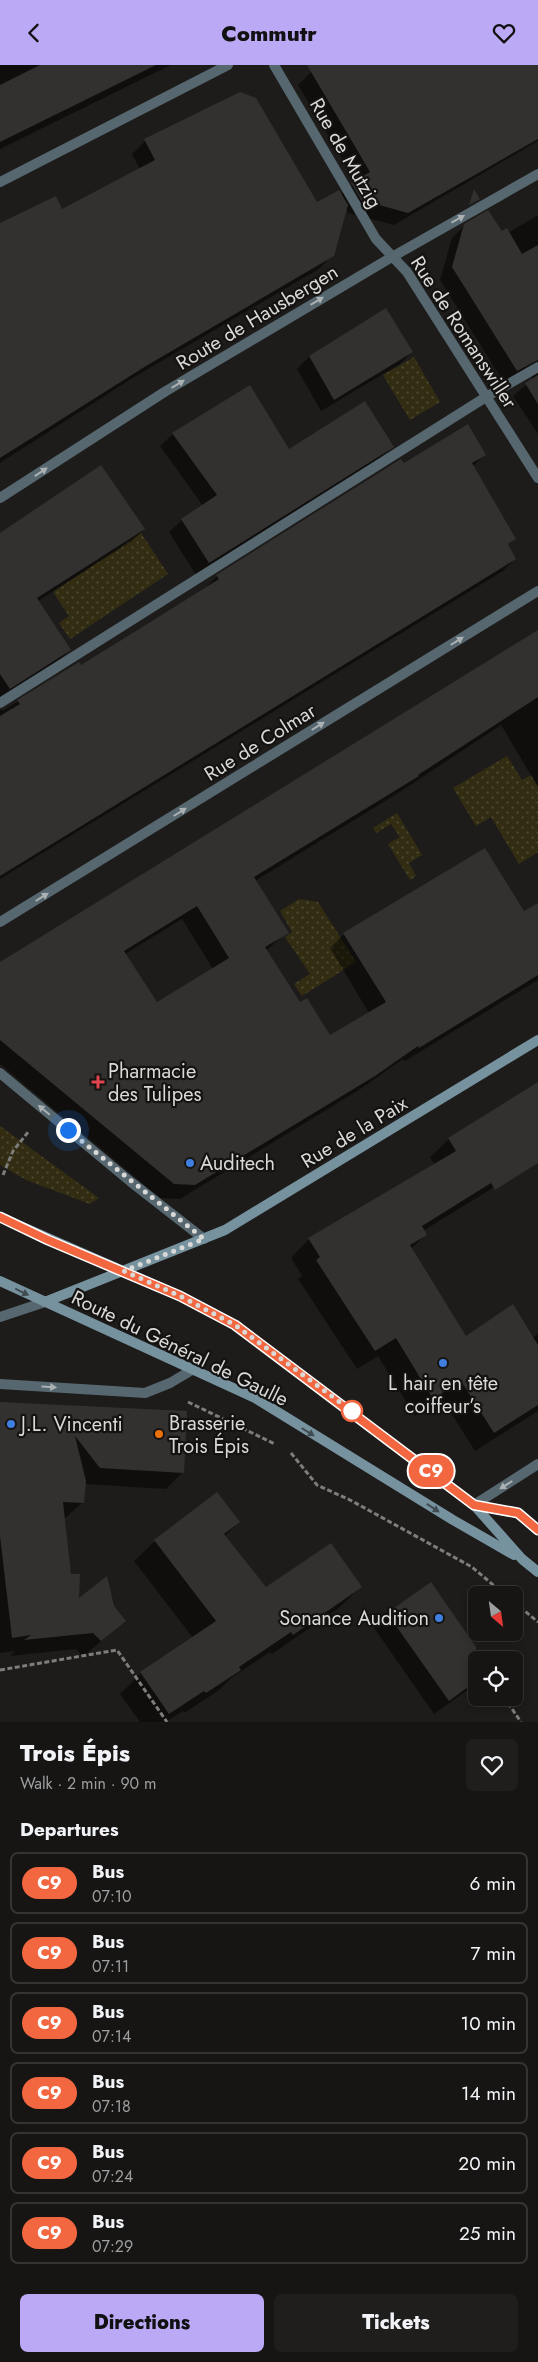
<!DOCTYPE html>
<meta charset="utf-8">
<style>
body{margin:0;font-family:Jost,sans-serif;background:#1f1e1d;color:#f1f3f6;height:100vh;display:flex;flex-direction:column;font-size:19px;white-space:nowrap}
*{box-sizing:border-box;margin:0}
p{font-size:16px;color:#9e9fa0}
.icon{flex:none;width:28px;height:28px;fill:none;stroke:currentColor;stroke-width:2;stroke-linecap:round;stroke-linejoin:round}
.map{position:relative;height:1657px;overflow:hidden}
.details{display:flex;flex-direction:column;background:#161514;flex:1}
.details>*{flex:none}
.badge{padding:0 10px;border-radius:16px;font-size:18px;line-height:32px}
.needle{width:32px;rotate:151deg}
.buttons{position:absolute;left:468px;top:1521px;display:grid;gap:10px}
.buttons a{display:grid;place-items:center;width:55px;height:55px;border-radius:8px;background:#161514;box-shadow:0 2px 8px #0003,0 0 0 1px #353434;font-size:25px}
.you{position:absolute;width:25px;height:25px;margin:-12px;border:4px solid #fff;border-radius:50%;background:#1a73e8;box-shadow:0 0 0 8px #1a73e833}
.map>.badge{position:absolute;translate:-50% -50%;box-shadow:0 0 0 2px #fff}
h2{padding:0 20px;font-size:19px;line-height:45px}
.round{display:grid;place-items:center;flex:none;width:52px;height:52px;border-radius:8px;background:#1f1e1d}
.headline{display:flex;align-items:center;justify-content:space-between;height:85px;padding:0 20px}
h1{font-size:24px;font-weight:800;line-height:38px}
.primary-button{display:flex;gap:10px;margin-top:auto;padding:10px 20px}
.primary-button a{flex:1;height:58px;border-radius:8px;background:#bca9f5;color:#111;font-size:20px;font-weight:800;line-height:58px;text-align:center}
.primary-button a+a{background:#1f1e1d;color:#f1f3f6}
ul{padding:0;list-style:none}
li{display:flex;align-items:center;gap:15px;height:62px;margin:0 10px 8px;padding:0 10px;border:2px solid #353434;border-radius:8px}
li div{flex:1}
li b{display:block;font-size:19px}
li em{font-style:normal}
li .badge{min-width:55px;font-weight:700;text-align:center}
header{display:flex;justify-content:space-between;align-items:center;height:65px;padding:0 20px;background:#bca9f5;color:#111;font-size:22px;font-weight:800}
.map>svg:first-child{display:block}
</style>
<header><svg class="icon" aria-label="back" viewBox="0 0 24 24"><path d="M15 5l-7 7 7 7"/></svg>Commutr<svg class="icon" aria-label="heart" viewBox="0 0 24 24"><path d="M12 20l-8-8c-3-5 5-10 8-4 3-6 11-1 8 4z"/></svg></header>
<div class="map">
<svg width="538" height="1657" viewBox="0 0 538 1657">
<defs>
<pattern id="grass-dots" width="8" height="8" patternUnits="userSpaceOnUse" patternTransform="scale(1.25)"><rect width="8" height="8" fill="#322d12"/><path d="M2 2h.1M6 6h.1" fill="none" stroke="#4f4b34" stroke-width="1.8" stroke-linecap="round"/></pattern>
</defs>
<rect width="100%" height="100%" fill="#1d1c1a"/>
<!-- grass -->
<g fill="url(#grass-dots)">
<path d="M414,292l26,45 -30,18 -27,-45z"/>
<path d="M141,468l27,41 -98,65 -11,-16 10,-7 -16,-24z"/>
<path d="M507,691l15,24 9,-5 7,11v66l-19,12 -28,-47 -15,9 -23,-38z"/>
<path d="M397,748l25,42 -13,8 7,13 -6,4 -22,-36 12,-7 -9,-13 -15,9 -3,-5z"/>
<path d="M299,834l19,3 38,60 -54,34 -8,-12 16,-10 -25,-37 7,-5 -12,-21z"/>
<path d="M0,1061l99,72 -9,6 -64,-24 -26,-15z"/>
</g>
<!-- shadow -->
<g fill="#0007" fill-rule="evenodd">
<path d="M0,0h171l-171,84z"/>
<path d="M324,0h214v76l-144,84 -46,-12 -2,-5 -14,47 -13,14 -188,110 -131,84v-238l62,-14 78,-42 -8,-15 13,-13 172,63 24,-9 15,-13 -58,-97 13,-13z"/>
<path d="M538,150v219l-25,-38 19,-16v-4l-28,7 -64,-103 12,-42 13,-13 43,8z"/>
<path d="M412,287l-12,12 -79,47 -24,-42 12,-12z"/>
<path d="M173,369l116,17 103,-4 -13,12 -183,116 -27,-43 13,-12 21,-14 -43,-60z"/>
<path d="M485,389l-13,13 43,72 -8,7 8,13 -12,12 -503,308v-169h4l74,-47 3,4 124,-79 12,-12 186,-111z"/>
<path d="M144,464l-12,12 -94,60 32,49 -13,12 -57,36v-164z"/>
<path d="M538,567v155l-37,-62 -98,65 -148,91 32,51 -21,19 34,53 30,33 39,-24 -39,-65 14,-14 180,-21 14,-9v76l-133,81 -2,-2 -44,31 -179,109 -20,-1 -160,-134v-100zM182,854l31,50 -57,35 -31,-50z"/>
<path d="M538,1020v75l-115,71 2,4 -14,14 55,88 66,1 6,-4v77l-63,40 -33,-52 -27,17 -37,-60 -21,13 -59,-90 4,-3 -11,-18 18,-19 126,-74 -5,-8 19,-18z"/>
<path d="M0,1338l183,69 -17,17 -82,-5 -1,18 -19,17 6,57 7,25 36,6 11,14 -41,36 -7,-8 -66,7 5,-5 -15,2z"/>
<path d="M239,1457l-15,15 41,52 95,-2 -21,21 -67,46 -2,-2 -39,26 -13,13 -34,22 -1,-2 -17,11h-26l-20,-28 21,-21 52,-35 -59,-77 21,-20z"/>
<path d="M431,1519l53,76h-8v24l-42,30 -60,-86 14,-14z"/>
</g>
<!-- building -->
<g fill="#333130" fill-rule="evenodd">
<path d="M40,0h116l-156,77v-57z"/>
<path d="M307,0h231v74l-130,74 -47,-13 -10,-17 19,-11z"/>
<path d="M240,27l16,6 61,104 22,-12 9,15 -14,51 -188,110 -146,92v-235l56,-27 6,13 93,-49 -11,-21z"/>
<path d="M474,124l6,10 -11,6z"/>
<path d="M488,145l14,21 5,-3 15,26 16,-9v115l-21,11 -65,-104 12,-43z"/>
<path d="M386,243l27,44 -79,48 -25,-44z"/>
<path d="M538,310v29l-13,-21z"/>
<path d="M250,320l39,64 76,-48 29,46 -185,116 -28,-44 36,-24 -45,-62z"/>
<path d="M468,359l18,31 -14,8 44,76 -8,5 8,15 -516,317v-160l20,-12 -3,-4 62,-38 2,3 63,-39 75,-47 -3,-4 185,-116 3,4z"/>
<path d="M101,400l44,64 -108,69 34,52 -61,39 -10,-15v-141z"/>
<path d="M538,565v67l-120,78 1,1 -165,101 35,56 -24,14 35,55 7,-4 23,37 56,-33 -43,-69 142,-85 39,63 14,-8v72l-119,73 -1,-2 -43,30 -180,109 -21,-1 -174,-144v-78zM197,841l32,52 -72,44 -33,-51z"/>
<path d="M538,1017v81l-43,27 -4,-7 -69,43 5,9 -17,10 56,91 47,-32 25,41v60l-44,28 -33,-52 -28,18 -37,-61 -21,13 -59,-91 4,-3 -12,-19 148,-87 -8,-13z"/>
<path d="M0,1337l187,9 -3,62 -84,-5 -25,-32 11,45 -2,22 -21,-1 8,72h9l-1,24 28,-22 7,30 12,15 -25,20 -8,-8 -69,7 7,-5 -19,3 -12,-102z"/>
<path d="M217,1427l23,30 -16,12 42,53 65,-44 31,44 -69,48 -2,-3 -52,35 2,3 -35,23 -2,-2 -35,23 -29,-42 76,-51 -62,-81z"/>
<path d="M431,1517l45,65v34l-27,20 -62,-88z"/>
</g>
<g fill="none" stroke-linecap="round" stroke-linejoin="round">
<!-- path -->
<g stroke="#7d7d7b" stroke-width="3" stroke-dasharray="5 2.5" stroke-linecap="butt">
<path d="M3,1110l10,-24 16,-20"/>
<path d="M188,1337l87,42"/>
<path d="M291,1388l26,32 33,15 122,67 33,28"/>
<path d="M514,1537l24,20"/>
<path d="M0,1605l117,-20 50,72"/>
<path d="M508,1638l13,19"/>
</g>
<!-- lane -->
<g stroke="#56676f" stroke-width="10">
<path d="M0,638l486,-306 52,-30"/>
<path d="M0,1319l145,9 25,-10 22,-13"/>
<path d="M474,1440l44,8 20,17"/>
</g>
<!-- street -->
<g stroke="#56676f" stroke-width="10">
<path d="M274,0l102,174 31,33 131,206"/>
<path d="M0,117l228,-117"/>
<path d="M0,433l166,-107 226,-134 146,-83"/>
<path d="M0,857l538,-331"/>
<path d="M0,1008l131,109 73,57"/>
<path d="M0,1252l45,-15"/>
<path d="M474,1440l64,-41"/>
</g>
<!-- secondary -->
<g stroke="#76929f" stroke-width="10">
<path d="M0,1152l180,79 55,29 239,180 48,54 16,13"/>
<path d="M0,1216l255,117 198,122 61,35"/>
<path d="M45,1237l180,-72 313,-190"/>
</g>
</g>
<!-- one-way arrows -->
<defs><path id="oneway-solid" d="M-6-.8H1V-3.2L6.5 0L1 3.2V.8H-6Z" transform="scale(1.25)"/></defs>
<g fill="#abb1b3">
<use href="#oneway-solid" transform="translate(458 154) rotate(-29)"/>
<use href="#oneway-solid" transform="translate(317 236) rotate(-31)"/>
<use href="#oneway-solid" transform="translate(178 319) rotate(-31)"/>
<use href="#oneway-solid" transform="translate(41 407) rotate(-33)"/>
<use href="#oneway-solid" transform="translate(457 576) rotate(-32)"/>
<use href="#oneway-solid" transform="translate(318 661) rotate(-32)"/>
<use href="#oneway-solid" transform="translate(180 747) rotate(-32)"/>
<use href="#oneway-solid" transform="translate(42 832) rotate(-32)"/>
<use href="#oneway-solid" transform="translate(44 1045) rotate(-140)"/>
<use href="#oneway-solid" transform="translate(49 1322) rotate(3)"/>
<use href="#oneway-solid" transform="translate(506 1420) rotate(148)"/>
</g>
<g fill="#404c51">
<use href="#oneway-solid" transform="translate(22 1227) rotate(26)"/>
<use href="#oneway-solid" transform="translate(308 1367) rotate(32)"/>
<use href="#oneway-solid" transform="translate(433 1443) rotate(33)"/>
</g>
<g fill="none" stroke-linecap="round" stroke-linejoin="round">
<defs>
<path id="line" d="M0,1152l48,23 132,56 55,29 239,180 44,8 20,17"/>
</defs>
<!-- line casing -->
<use href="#line" stroke="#fff" stroke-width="11"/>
<!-- line -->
<use href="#line" stroke="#f26640" stroke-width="8"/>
<!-- walk -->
<path stroke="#d9d9d7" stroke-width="5" stroke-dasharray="0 9" d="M68,1065l136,109 -80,32 56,25 55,29 117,86"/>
</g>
<!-- markers -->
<path fill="#e0444e" stroke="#141311" stroke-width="2" d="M95.5 1009.5h5v5h5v5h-5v5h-5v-5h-5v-5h5z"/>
<g fill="#3f7fe0" stroke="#141311" stroke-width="2">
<circle cx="190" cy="1098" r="5"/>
<circle cx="443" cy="1298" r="5"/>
<circle cx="11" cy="1359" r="5"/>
<circle cx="439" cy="1553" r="5"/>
</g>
<circle fill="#fff" stroke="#f26640" stroke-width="2.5" cx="352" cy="1346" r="10"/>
<circle fill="#e8710a" stroke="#141311" stroke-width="2" cx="159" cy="1369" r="5"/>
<g text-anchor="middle" stroke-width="4.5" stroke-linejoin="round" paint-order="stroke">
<!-- street labels -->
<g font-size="20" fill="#d9d9d7" stroke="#141311">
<text transform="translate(346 88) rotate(60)" y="7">Rue de Mutzig</text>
<text transform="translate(257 252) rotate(-31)" y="7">Route de Hausbergen</text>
<text transform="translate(464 267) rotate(57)" y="7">Rue de Romanswiller</text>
<text transform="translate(260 677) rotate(-32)" y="7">Rue de Colmar</text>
<text transform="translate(354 1067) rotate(-31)" y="7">Rue de la Paix</text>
<text transform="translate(180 1283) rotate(26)" y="7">Route du Général de Gaulle</text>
</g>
<!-- poi labels -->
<g font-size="20" fill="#d9d9d7" stroke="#141311" text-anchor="start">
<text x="108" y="1013">Pharmacie<tspan x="108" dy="23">des Tulipes</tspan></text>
<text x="200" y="1105">Auditech</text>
<text x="443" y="1325" text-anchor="middle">L hair en tête<tspan x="443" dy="23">coiffeur’s</tspan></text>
<text x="169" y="1365">Brasserie<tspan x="169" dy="23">Trois Épis</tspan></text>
<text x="21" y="1366">J.L. Vincenti</text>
<text x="429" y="1560" text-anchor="end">Sonance Audition</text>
</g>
</g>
</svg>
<div class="buttons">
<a><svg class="needle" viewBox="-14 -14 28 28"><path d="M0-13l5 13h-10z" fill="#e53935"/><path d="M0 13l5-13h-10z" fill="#9e9fa0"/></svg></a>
<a><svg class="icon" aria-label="locate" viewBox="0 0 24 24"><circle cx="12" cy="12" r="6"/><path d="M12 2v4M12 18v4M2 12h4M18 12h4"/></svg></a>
</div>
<div class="you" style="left:68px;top:1065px"></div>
<b class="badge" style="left:431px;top:1406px;background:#f26640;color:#fff">C9</b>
</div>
<section class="details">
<div class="headline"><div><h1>Trois Épis</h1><p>Walk · 2 min · 90 m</p></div><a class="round"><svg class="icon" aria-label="heart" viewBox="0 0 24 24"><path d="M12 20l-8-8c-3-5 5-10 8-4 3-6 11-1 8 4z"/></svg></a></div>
<h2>Departures</h2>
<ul>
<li><span class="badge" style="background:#f26640;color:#fff">C9</span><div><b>Bus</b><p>07:10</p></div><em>6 min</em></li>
<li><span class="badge" style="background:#f26640;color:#fff">C9</span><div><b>Bus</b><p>07:11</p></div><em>7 min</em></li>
<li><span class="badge" style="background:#f26640;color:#fff">C9</span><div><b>Bus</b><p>07:14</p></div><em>10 min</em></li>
<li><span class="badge" style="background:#f26640;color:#fff">C9</span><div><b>Bus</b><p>07:18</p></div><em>14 min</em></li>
<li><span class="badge" style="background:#f26640;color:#fff">C9</span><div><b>Bus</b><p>07:24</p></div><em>20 min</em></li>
<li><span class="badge" style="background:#f26640;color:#fff">C9</span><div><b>Bus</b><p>07:29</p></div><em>25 min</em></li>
</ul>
<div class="primary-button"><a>Directions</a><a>Tickets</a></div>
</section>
